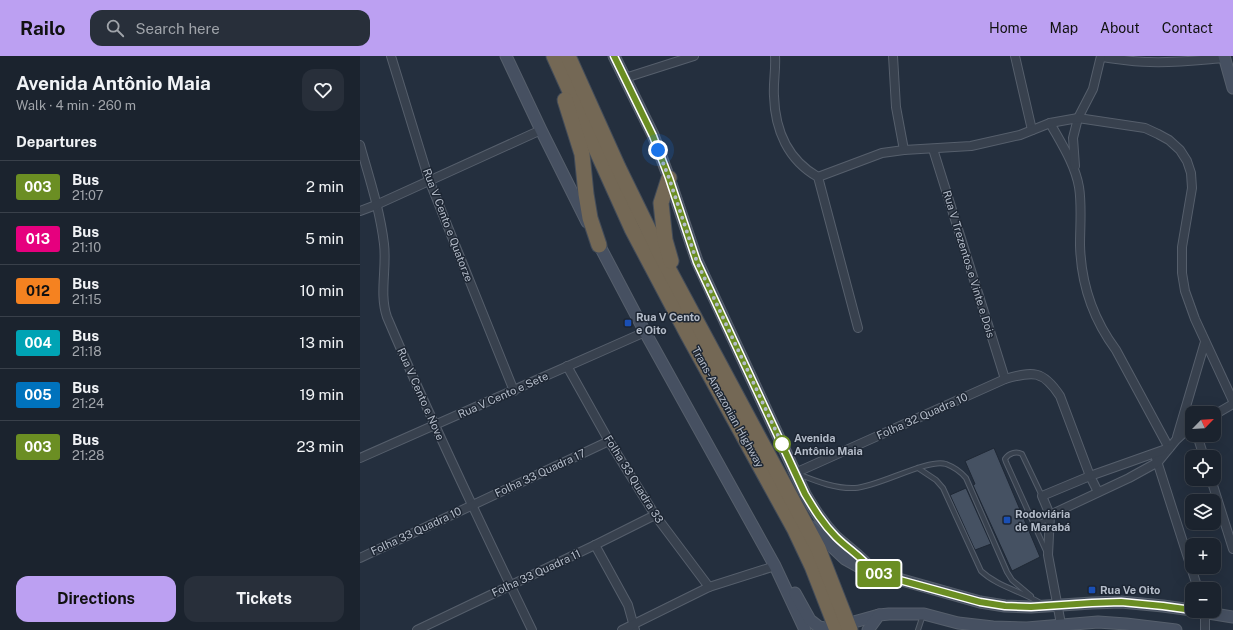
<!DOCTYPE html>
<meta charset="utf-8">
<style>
body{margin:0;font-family:"Public Sans",sans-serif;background:#282f3a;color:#f1f3f6;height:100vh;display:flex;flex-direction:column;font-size:15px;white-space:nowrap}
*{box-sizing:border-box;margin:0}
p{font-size:13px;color:#a0a4aa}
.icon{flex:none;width:22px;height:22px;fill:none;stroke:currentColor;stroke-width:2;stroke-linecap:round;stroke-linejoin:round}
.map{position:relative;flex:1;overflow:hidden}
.side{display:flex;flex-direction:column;background:#1b232e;width:360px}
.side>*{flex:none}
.badge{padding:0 8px;border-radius:3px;font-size:14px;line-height:26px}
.needle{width:26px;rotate:65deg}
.buttons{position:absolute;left:825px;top:350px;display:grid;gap:8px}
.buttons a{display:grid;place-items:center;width:36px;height:36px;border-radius:8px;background:#1b232e;box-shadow:0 4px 16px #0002,0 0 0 1px #39404a;font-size:20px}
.you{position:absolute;width:20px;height:20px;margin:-10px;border:3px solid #fff;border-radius:50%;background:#1a73e8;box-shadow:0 0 0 6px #1a73e833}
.map>.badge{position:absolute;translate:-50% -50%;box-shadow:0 0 0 2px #fff}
h2{padding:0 16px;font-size:15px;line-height:36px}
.round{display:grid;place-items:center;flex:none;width:42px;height:42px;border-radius:12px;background:#282f3a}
.headline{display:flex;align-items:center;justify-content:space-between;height:68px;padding:0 16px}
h1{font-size:19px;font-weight:700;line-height:30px}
.primary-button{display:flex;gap:8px;margin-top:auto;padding:8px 16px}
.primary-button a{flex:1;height:46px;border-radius:12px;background:#bca0f2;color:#111;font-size:16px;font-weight:700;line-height:46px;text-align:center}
.primary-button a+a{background:#282f3a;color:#f1f3f6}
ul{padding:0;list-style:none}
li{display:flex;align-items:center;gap:12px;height:52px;padding:0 16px;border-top:1px solid #39404a}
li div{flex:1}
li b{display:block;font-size:15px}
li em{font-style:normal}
li .badge{min-width:44px;font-weight:700;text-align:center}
header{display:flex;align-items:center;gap:24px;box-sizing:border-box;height:56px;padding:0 20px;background:#bca0f2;color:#111}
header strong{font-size:19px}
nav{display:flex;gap:22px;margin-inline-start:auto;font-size:14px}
.search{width:280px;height:36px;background:#282f3a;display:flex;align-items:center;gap:10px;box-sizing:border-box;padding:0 14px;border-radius:12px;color:#a0a4aa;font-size:15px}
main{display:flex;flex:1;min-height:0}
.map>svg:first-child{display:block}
</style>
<header>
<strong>Railo</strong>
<div class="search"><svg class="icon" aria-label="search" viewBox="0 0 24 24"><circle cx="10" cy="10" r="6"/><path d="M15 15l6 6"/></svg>Search here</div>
<nav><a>Home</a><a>Map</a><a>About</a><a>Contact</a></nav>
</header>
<main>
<section class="side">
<div class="headline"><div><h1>Avenida Antônio Maia</h1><p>Walk · 4 min · 260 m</p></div><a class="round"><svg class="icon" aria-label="heart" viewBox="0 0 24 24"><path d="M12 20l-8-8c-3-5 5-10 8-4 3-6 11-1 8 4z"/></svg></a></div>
<h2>Departures</h2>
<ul>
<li><span class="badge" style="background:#6b8e23;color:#fff">003</span><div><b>Bus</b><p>21:07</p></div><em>2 min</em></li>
<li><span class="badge" style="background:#e6007e;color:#fff">013</span><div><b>Bus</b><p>21:10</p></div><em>5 min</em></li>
<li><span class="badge" style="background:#f58220;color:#111">012</span><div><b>Bus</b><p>21:15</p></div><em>10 min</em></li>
<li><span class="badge" style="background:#00a3b4;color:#fff">004</span><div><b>Bus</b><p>21:18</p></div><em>13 min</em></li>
<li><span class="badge" style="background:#0072bc;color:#fff">005</span><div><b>Bus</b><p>21:24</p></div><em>19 min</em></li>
<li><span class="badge" style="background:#6b8e23;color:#fff">003</span><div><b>Bus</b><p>21:28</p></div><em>23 min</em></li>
</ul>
<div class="primary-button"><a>Directions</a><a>Tickets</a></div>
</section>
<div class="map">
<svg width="873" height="574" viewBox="0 0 873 574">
<rect width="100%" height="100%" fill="#242f3e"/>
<!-- building -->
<g fill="#455162" stroke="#1f2835">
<path d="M634,392l46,109 -28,14 -39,-86 2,-1 -10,-23z"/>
<path d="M606,432l25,56 -16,6 -25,-55z"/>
</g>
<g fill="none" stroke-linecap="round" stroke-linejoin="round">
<defs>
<g id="lane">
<path d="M558,412l18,12 7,8 38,83c17,16 41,20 61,33"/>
<path d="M438,418c18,7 37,15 57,14 23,-1 73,-30 91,-24 8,3 15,8 20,14l41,94 5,8 19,16"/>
<path d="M682,440l-20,-42c-6,-3 -13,-1 -17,5l1,3 40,89"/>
<path d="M672,463c6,4 11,5 16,-2"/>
<path d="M558,574l5,-15"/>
</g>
<g id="street">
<path d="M31,0l38,124 85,211"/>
<path d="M415,0c1,14 -2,27 -1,40 1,34 14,64 44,81l40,151"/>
<path d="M533,0l3,51 8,43"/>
<path d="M655,0l17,74"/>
<path d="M741,1c16,2 33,5 49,5 25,1 50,-2 75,-4"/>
<path d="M265,22l69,-22"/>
<path d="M690,67c11,20 25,41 29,64 3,18 1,39 1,58 1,38 13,74 36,105l53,98"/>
<path d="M0,89c9,32 20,65 24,99 3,24 -5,50 3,73 45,106 95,210 145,313"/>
<path d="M573,93l72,230"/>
<path d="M715,110l-2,-28 5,-20 15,-29 8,-33"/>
<path d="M458,121l64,-24 22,-3 67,-4 49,-11 30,-12 28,-5 67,10 13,6 11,6 11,10 7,11 4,12 1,15 -10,59v26l3,18 10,28 38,82"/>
<path d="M0,155l16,-6 165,-75"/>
<path d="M207,310l42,75 46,74 54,72"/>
<path d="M854,359l19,-11"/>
<path d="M837,379l7,22"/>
<path d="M817,381l28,-95"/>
<path d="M0,402l285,-126"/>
<path d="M796,402l42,131"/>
<path d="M435,417l210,-94c28,-8 38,-9 55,17l30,80 8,16"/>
<path d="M851,423l22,70"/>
<path d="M690,459l79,-37 29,-16 18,-22 16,-15"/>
<path d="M235,489l33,60 7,25"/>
<path d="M0,502l249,-117"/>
<path d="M845,555v19"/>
<path d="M701,568l-13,-69 2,-40 -8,-19 48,-20 79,-28"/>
<path d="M57,574l178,-85 60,-30"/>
<path d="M262,574l87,-43 66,-21"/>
</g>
<g id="secondary">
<path d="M146,0l35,74 46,92"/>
<path d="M254,0l39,79 16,43 28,83 108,233c9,15 18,30 31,43 14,13 26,19 38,36"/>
<path d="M864,0l9,32"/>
<path d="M236,183l49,93 130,234 30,64"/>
<path d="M450,470l35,33 18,10 117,33 25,4 26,1 61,-4 29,-1 42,4 29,4"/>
<path d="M435,537l15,27 9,7 6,1 11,-1 43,-12"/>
<path d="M836,555l37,6"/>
<path d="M508,574l11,-15 10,-1h35l34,9 35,4 34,1 71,-6 28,2 50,6"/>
</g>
<g id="highway">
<path d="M194,0l78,173 56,106 107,195 17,36 25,64"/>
<path d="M208,0l50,111 44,90 156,291 32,82"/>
<path d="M205,44l17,54 4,40 4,24 9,27"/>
<path d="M309,122l-8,25 4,37 6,21"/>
</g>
</defs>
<!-- lane casing -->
<use href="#lane" stroke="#565f6c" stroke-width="6"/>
<!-- street casing -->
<use href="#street" stroke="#565f6c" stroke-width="10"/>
<!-- secondary casing -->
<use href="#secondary" stroke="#565f6c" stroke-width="13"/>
<!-- highway casing -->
<use href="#highway" stroke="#434c59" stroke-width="17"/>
<!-- lane -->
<use href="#lane" stroke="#38414e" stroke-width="4"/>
<!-- street -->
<use href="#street" stroke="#38414e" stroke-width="8"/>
<!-- secondary -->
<use href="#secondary" stroke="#465061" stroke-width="11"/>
<!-- highway -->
<use href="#highway" stroke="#746855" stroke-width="15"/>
</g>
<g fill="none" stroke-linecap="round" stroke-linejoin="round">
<defs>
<path id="line" d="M254,0l39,80 16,42 28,84 108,232c9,15 18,30 31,43 14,14 26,19 38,36l106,29 25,4 26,1 61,-4 29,-1 42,4 29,4"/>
</defs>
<!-- line casing -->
<use href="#line" stroke="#fff" stroke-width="9"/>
<!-- line -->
<use href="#line" stroke="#6b8e23" stroke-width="6"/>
<!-- walk -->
<path stroke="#b4bcc9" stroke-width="4" stroke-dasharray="0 7.2" d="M298,94l11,28 28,84 85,182"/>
</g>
<!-- markers -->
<g fill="#1a4fb4" stroke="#1d2633" stroke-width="1.5">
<rect x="264" y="263" width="8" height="8" rx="2"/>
<rect x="643" y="460" width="8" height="8" rx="2"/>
<rect x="728" y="530" width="8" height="8" rx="2"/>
</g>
<circle fill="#fff" stroke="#6b8e23" stroke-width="2" cx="422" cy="388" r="8"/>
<g text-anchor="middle" stroke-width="3" stroke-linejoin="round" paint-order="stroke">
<!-- street labels -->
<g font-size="11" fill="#b4bcc9" stroke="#1d2633">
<text transform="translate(88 169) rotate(69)" y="4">Rua V Cento e Quatorze</text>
<text transform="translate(609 208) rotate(73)" y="4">Rua V Trezentos e Vinte e Dois</text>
<text transform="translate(61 338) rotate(66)" y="4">Rua V Cento e Nove</text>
<text transform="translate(143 339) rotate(-24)" y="4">Rua V Cento e Sete</text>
<text transform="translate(368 351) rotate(61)" y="4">Trans-Amazonian Highway</text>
<text transform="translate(562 360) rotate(-24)" y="4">Folha 32 Quadra 10</text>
<text transform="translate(180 417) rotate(-25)" y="4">Folha 33 Quadra 17</text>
<text transform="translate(274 423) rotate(58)" y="4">Folha 33 Quadra 33</text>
<text transform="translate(56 475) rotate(-25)" y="4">Folha 33 Quadra 10</text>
<text transform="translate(176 517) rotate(-25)" y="4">Folha 33 Quadra 11</text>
</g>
<!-- poi labels -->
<g font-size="11" font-weight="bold" fill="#b4bcc9" stroke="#1d2633" text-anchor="start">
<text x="276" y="265">Rua V Cento<tspan x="276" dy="13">e Oito</tspan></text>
<text x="655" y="462">Rodoviária<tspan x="655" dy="13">de Marabá</tspan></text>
<text x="740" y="538">Rua Ve Oito</text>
</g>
<!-- stop labels -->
<g font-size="11" font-weight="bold" fill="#b4bcc9" stroke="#1d2633" text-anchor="start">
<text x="434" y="386">Avenida<tspan x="434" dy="13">Antônio Maia</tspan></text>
</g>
</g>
</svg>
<div class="buttons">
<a><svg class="needle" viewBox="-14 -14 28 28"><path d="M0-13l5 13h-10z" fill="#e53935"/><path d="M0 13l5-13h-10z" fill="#a0a4aa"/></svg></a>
<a><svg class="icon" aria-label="locate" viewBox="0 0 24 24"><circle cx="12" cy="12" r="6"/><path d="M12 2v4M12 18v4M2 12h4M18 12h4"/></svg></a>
<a><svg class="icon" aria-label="layers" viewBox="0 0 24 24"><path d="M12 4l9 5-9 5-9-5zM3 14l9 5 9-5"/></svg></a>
<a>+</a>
<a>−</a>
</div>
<div class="you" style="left:298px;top:94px"></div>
<b class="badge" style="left:519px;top:518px;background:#6b8e23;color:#fff">003</b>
</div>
</main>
